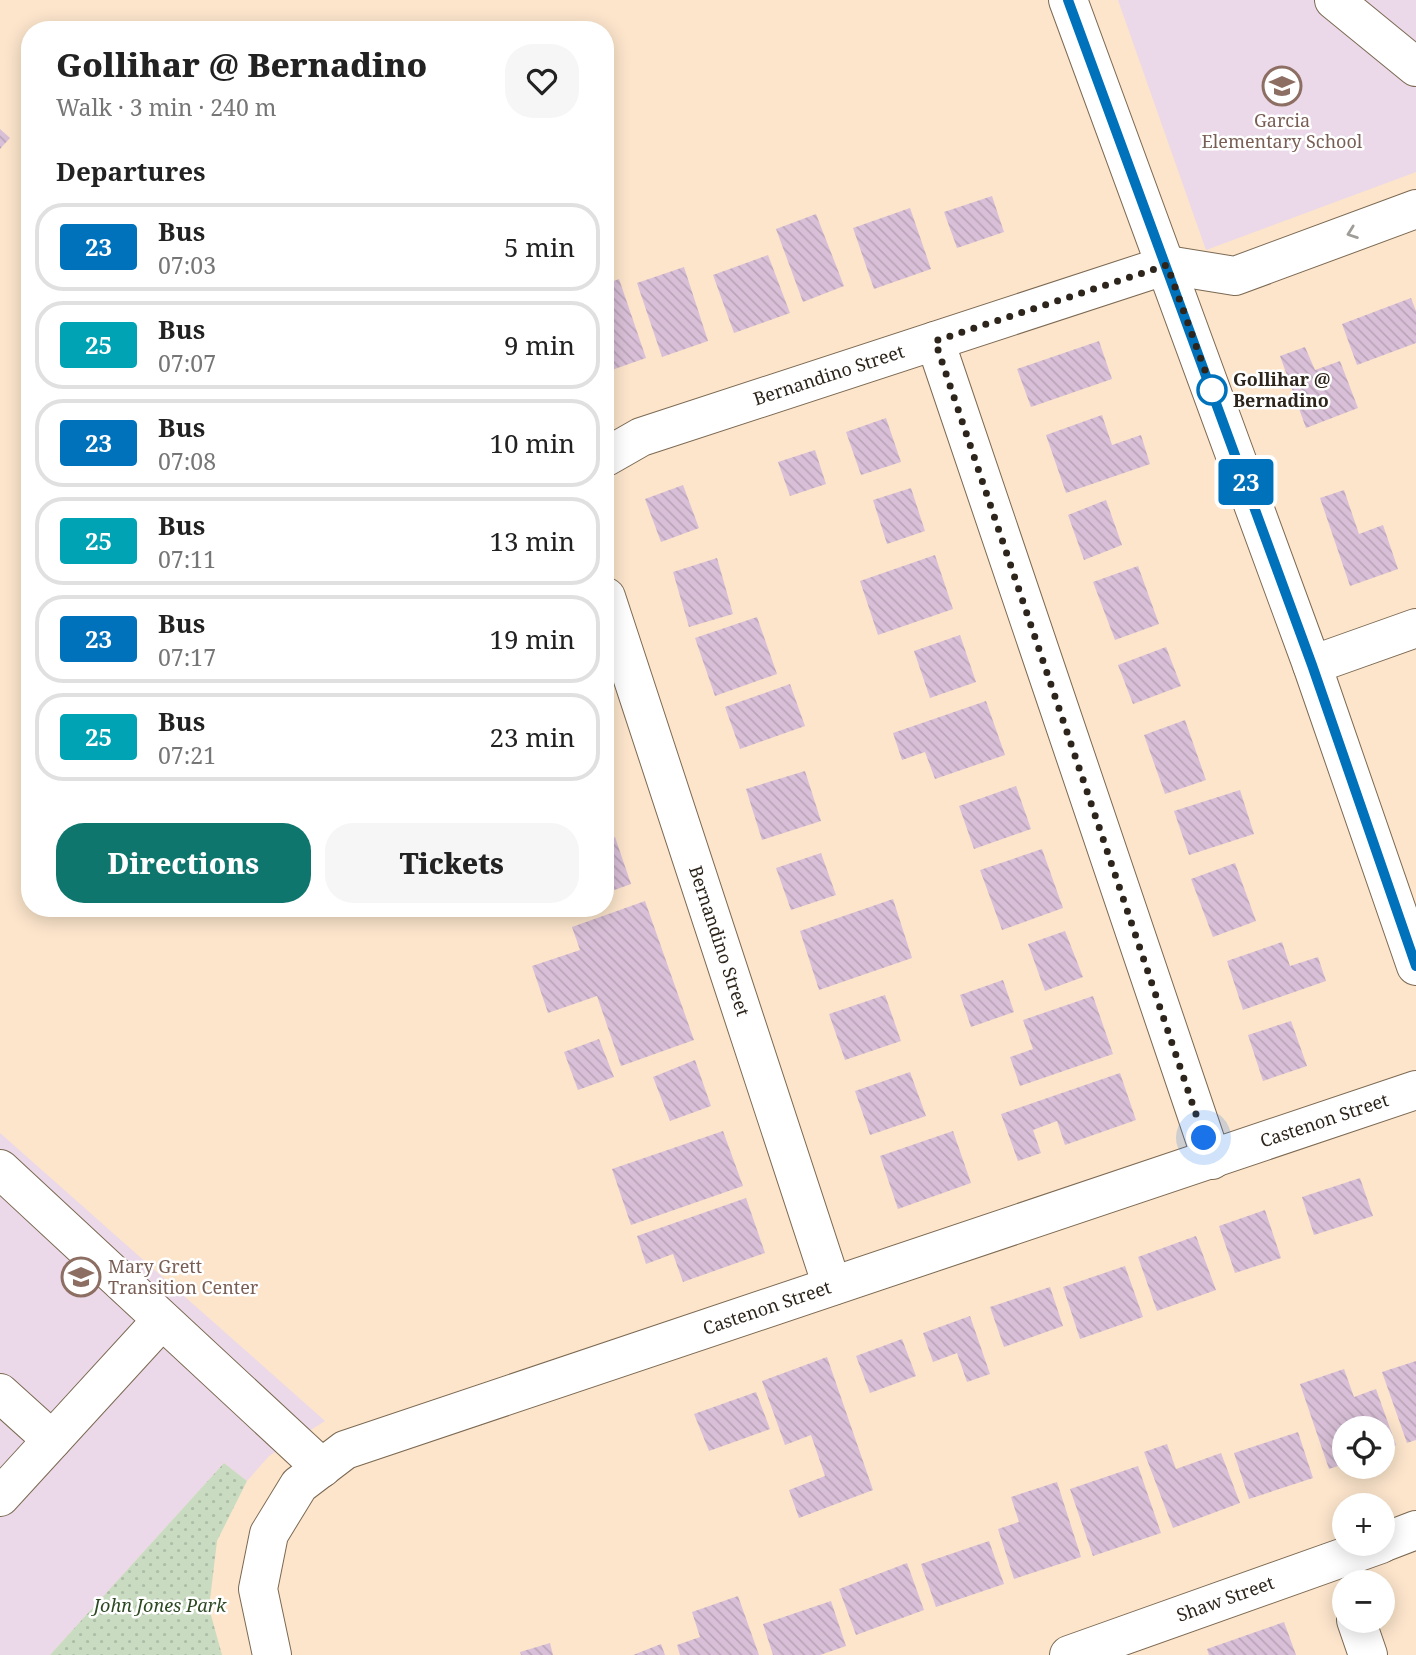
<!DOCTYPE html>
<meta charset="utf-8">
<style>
body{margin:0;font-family:"Noto Serif",serif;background:#f6f6f6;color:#222;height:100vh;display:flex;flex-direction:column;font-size:26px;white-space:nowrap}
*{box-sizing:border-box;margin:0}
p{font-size:23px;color:#767676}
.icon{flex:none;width:38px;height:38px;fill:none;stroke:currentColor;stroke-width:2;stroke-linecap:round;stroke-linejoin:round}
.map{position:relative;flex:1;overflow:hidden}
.sheet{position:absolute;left:21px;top:21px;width:593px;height:896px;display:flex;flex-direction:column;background:#fff;border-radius:28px;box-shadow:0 4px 18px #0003}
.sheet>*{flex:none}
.badge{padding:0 14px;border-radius:5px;font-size:24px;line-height:46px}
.fabs{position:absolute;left:1332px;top:1416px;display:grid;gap:14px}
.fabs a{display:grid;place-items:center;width:63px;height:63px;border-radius:50%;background:#fff;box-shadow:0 4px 18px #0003;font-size:35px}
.you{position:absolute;width:35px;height:35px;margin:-18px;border:5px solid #fff;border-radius:50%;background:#1a73e8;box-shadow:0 0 0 10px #1a73e833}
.map>.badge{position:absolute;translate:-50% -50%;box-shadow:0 0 0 4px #fff}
h2{padding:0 35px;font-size:26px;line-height:63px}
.round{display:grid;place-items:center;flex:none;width:74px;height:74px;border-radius:28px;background:#f6f6f6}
.headline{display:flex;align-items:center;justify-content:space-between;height:119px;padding:0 35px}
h1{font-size:33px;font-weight:800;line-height:52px}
.primary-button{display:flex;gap:14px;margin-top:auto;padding:14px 35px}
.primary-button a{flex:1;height:80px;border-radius:28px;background:#0f766e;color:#fff;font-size:28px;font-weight:800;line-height:80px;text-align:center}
.primary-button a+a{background:#f6f6f6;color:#222}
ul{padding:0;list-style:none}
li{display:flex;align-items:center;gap:21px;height:88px;margin:0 14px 10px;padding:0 21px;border:4px solid #e0e0e0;border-radius:28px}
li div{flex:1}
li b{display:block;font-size:26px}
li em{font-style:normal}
li .badge{min-width:77px;font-weight:700;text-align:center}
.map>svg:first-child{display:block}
</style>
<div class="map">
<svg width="1416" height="1655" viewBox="0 0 1416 1655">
<defs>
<pattern id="park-dots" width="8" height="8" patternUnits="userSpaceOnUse" patternTransform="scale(1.75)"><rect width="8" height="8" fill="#c9dcc2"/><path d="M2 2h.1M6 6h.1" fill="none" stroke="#adbda6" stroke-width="1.8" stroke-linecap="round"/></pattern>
<pattern id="building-back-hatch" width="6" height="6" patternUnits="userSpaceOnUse" patternTransform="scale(1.75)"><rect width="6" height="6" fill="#d9c0d8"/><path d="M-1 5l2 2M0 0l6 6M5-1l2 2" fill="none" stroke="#bba5b9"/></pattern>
</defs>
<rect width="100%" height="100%" fill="#fce5cb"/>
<!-- education -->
<g fill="#ebd8e9">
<path d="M1118,0h298v172l-210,78z"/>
<path d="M0,1133l325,288 -56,35 -22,25 -23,-18 -174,192h-50z"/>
</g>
<!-- park -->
<path fill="url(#park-dots)" d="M224,1463l23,18 -30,60 -8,67 13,47h-172z"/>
<!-- building -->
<g fill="url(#building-back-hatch)">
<path d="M0,129l10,9 -10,11z"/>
<path d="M992,196l12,36 -47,16 -13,-36z"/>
<path d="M910,208l21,61 -57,20 -21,-61z"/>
<path d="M816,214l28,72 -41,16 -27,-73z"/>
<path d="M768,255l22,58 -56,20 -21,-58z"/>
<path d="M684,267l24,74 -46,16 -25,-74z"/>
<path d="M619,279l27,79 -40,14v-88z"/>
<path d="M1411,298l5,13v32l-59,22 -15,-41z"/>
<path d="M1099,341l13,38 -81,28 -14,-38z"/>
<path d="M1305,347l10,23 25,-9 18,47 -52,20 -26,-72z"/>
<path d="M1102,415l10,30 29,-10 9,29 -84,29 -20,-58z"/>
<path d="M886,418l15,44 -40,13 -15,-43z"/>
<path d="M815,450l11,34 -36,12 -12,-34z"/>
<path d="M683,485l16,43 -38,14 -16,-43z"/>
<path d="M911,488l14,43 -38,13 -14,-44z"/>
<path d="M1344,490l15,44 24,-9 15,44 -48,17 -30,-88z"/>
<path d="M1106,500l16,45 -38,15 -16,-45z"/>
<path d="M935,555l18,54 -75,26 -18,-54z"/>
<path d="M717,558l16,56 -44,13 -16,-55z"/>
<path d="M1138,566l21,58 -44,16 -22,-58z"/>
<path d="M757,617l20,57 -62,22 -20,-58z"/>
<path d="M960,635l16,47 -46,16 -16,-47z"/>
<path d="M1166,647l15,39 -48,18 -15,-39z"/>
<path d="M790,684l15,42 -65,23 -15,-42z"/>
<path d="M986,701l19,54 -70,24 -10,-27 -23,8 -9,-27z"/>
<path d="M1185,720l21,60 -41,14 -21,-59z"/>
<path d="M805,771l16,50 -59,19 -16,-51z"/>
<path d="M1016,786l15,43 -57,20 -15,-43z"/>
<path d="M1240,790l14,44 -65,21 -15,-44z"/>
<path d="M615,837l16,47 -25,9v-53z"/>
<path d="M1042,849l21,59 -61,22 -22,-60z"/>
<path d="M821,853l15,42 -45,15 -15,-42z"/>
<path d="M1235,863l21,58 -43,16 -22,-58z"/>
<path d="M893,899l19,59 -93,32 -19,-59z"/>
<path d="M645,901l49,139 -73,26 -24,-70 -49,17 -16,-47 48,-16 -8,-23z"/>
<path d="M1065,931l18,46 -38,14 -17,-47z"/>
<path d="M1282,942l8,24 28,-9 8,24 -83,29 -16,-49z"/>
<path d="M1003,980l11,32 -43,15 -11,-32z"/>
<path d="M885,995l16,46 -56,19 -16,-46z"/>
<path d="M1093,996l20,58 -93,32 -10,-29 23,-8 -10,-29z"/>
<path d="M1291,1021l16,45 -44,15 -15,-46z"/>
<path d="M599,1039l15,38 -36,13 -14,-38z"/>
<path d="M695,1060l16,46 -41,15 -17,-44z"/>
<path d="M910,1072l16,44 -56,19 -15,-44z"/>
<path d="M1120,1073l16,47 -71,25 -8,-24 -24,9 8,23 -23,8 -17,-47z"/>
<path d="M723,1131l20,55 -112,39 -19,-56z"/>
<path d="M953,1131l18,52 -73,26 -18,-53z"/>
<path d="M1360,1178l13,38 -59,19 -12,-38z"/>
<path d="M746,1198l19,55 -82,29 -10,-28 -27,10 -9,-28z"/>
<path d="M1265,1210l16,48 -46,15 -16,-47z"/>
<path d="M1196,1236l20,54 -59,21 -19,-54z"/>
<path d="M1125,1266l18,51 -63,22 -17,-52z"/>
<path d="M1050,1287l13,39 -59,21 -14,-40z"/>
<path d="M970,1316l20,58 -23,8 -10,-29 -24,9 -10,-29z"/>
<path d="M902,1339l14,37 -46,17 -14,-37z"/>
<path d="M827,1357l46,133 -74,28 -10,-28 36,-14 -14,-41 -26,10 -23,-64z"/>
<path d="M1416,1361v79l-9,3 -25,-71z"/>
<path d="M1344,1369l10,28 22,-8 20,56 -14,5v-22h-38v36l-15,5 -29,-85z"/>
<path d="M756,1392l14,37 -61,22 -15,-37z"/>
<path d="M1298,1432l15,46 -64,21 -15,-46z"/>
<path d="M1167,1444l9,25 45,-16 19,50 -67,25 -29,-76z"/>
<path d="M1138,1466l23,67 -68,23 -23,-67z"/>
<path d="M1057,1482l24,75 -67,22 -16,-50 21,-7 -8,-25z"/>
<path d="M989,1541l15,43 -68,23 -15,-43z"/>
<path d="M907,1563l17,47 -68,25 -17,-46z"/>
<path d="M738,1596l21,59h-79l-3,-10 23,-8 -8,-25z"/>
<path d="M831,1601l15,45 -26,9h-47l-10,-31z"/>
<path d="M1284,1622l12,33h-87l-2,-6z"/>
<path d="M550,1643l3,12h-32l-1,-3z"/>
<path d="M661,1644l4,11h-32z"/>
</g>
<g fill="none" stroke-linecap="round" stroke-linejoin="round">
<defs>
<g id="minor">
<path d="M1334,0l82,67"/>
<path d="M935,341l277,819"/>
<path id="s1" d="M606,457l35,-20 526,-172 68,11 181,-67"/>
<path id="s2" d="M606,597l226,689"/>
<path d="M1312,665l104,-37"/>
<path d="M0,1169l322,299"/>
<path d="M0,1393l52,47"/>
<path d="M0,1497l162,-177"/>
<path d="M1382,1543l34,-13"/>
<path d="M1356,1620l12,35"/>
<path id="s3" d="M272,1655l-14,-66 11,-55 30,-49 46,-35 1071,-360"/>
<path id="s4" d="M1069,1655l312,-111"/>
</g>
<path id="major" d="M1068,0l244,665 104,301"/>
</defs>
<!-- minor casing -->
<use href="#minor" stroke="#7c6952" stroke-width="40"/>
<!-- major casing -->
<use href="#major" stroke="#7c6952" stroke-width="40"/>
<!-- minor -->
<use href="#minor" stroke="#fff" stroke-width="38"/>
<!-- major -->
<use href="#major" stroke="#fff" stroke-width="38"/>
</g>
<!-- one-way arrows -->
<defs><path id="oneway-chevron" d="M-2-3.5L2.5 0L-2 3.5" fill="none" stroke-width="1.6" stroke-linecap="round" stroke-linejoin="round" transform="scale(1.75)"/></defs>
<use stroke="#a09d98" href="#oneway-chevron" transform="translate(1352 233) rotate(160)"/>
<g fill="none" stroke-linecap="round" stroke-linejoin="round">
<defs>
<path id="line" d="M1068,0l244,665 104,301"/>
</defs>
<!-- line casing -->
<use href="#line" stroke="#fff" stroke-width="16"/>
<!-- line -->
<use href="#line" stroke="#0072bc" stroke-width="10"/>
<!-- walk -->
<path stroke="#2d251b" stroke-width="7" stroke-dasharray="0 12.6" d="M1204,1138l-269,-797 232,-76 45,125"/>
</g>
<!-- icons -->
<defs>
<symbol id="school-ring" viewBox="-11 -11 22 22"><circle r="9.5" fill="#fff" stroke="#8d6e63" stroke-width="1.5"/><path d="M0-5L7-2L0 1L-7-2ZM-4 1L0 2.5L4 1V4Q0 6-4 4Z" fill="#8d6e63"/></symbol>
</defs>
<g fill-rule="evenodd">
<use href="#school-ring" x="1260" y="64" width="44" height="44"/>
<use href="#school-ring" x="59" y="1255" width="44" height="44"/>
</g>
<!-- markers -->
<circle fill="#fff" stroke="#0072bc" stroke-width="3.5" cx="1212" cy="390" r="14"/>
<g text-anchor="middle" stroke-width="5" stroke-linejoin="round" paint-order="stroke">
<!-- education labels -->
<g font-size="18" fill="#785e54" stroke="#fff">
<text x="1282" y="127">Garcia<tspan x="1282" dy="21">Elementary School</tspan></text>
<text x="108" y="1273" text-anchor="start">Mary Grett<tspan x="108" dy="21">Transition Center</tspan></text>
</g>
<!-- street labels -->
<g font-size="18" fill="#2d251b" stroke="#fff">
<text dy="6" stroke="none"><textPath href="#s1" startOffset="238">Bernandino Street</textPath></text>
<text dy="6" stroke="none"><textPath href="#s2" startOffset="362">Bernandino Street</textPath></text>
<text dy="6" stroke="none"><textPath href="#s3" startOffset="1272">Castenon Street</textPath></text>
<text dy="6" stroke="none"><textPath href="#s3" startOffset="684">Castenon Street</textPath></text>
<text dy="6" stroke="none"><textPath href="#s4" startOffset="166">Shaw Street</textPath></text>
</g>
<!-- stop labels -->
<g font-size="18" font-weight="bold" fill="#2d251b" stroke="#fff" text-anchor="start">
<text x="1233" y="386">Gollihar @<tspan x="1233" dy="21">Bernadino</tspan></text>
</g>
<!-- park labels -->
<g font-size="18" font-style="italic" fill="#2c4922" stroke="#fff">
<text x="160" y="1612">John Jones Park</text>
</g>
</g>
</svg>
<div class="fabs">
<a><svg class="icon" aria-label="locate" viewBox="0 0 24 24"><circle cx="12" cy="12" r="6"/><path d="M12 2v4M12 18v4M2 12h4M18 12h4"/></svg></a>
<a>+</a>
<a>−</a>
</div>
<div class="you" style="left:1204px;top:1138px"></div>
<b class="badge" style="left:1246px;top:482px;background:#0072bc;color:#fff">23</b>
<section class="sheet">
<div class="headline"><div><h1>Gollihar @ Bernadino</h1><p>Walk · 3 min · 240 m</p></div><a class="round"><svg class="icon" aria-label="heart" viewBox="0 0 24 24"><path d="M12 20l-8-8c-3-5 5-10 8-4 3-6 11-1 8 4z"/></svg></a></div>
<h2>Departures</h2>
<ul>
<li><span class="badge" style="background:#0072bc;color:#fff">23</span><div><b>Bus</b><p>07:03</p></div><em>5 min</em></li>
<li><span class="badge" style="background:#00a3b4;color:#fff">25</span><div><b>Bus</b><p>07:07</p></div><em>9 min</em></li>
<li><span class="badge" style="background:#0072bc;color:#fff">23</span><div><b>Bus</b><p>07:08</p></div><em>10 min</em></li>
<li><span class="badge" style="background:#00a3b4;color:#fff">25</span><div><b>Bus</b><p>07:11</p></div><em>13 min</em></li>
<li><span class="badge" style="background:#0072bc;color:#fff">23</span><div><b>Bus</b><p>07:17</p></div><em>19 min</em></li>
<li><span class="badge" style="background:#00a3b4;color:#fff">25</span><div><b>Bus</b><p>07:21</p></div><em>23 min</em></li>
</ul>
<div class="primary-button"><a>Directions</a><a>Tickets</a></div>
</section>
</div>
